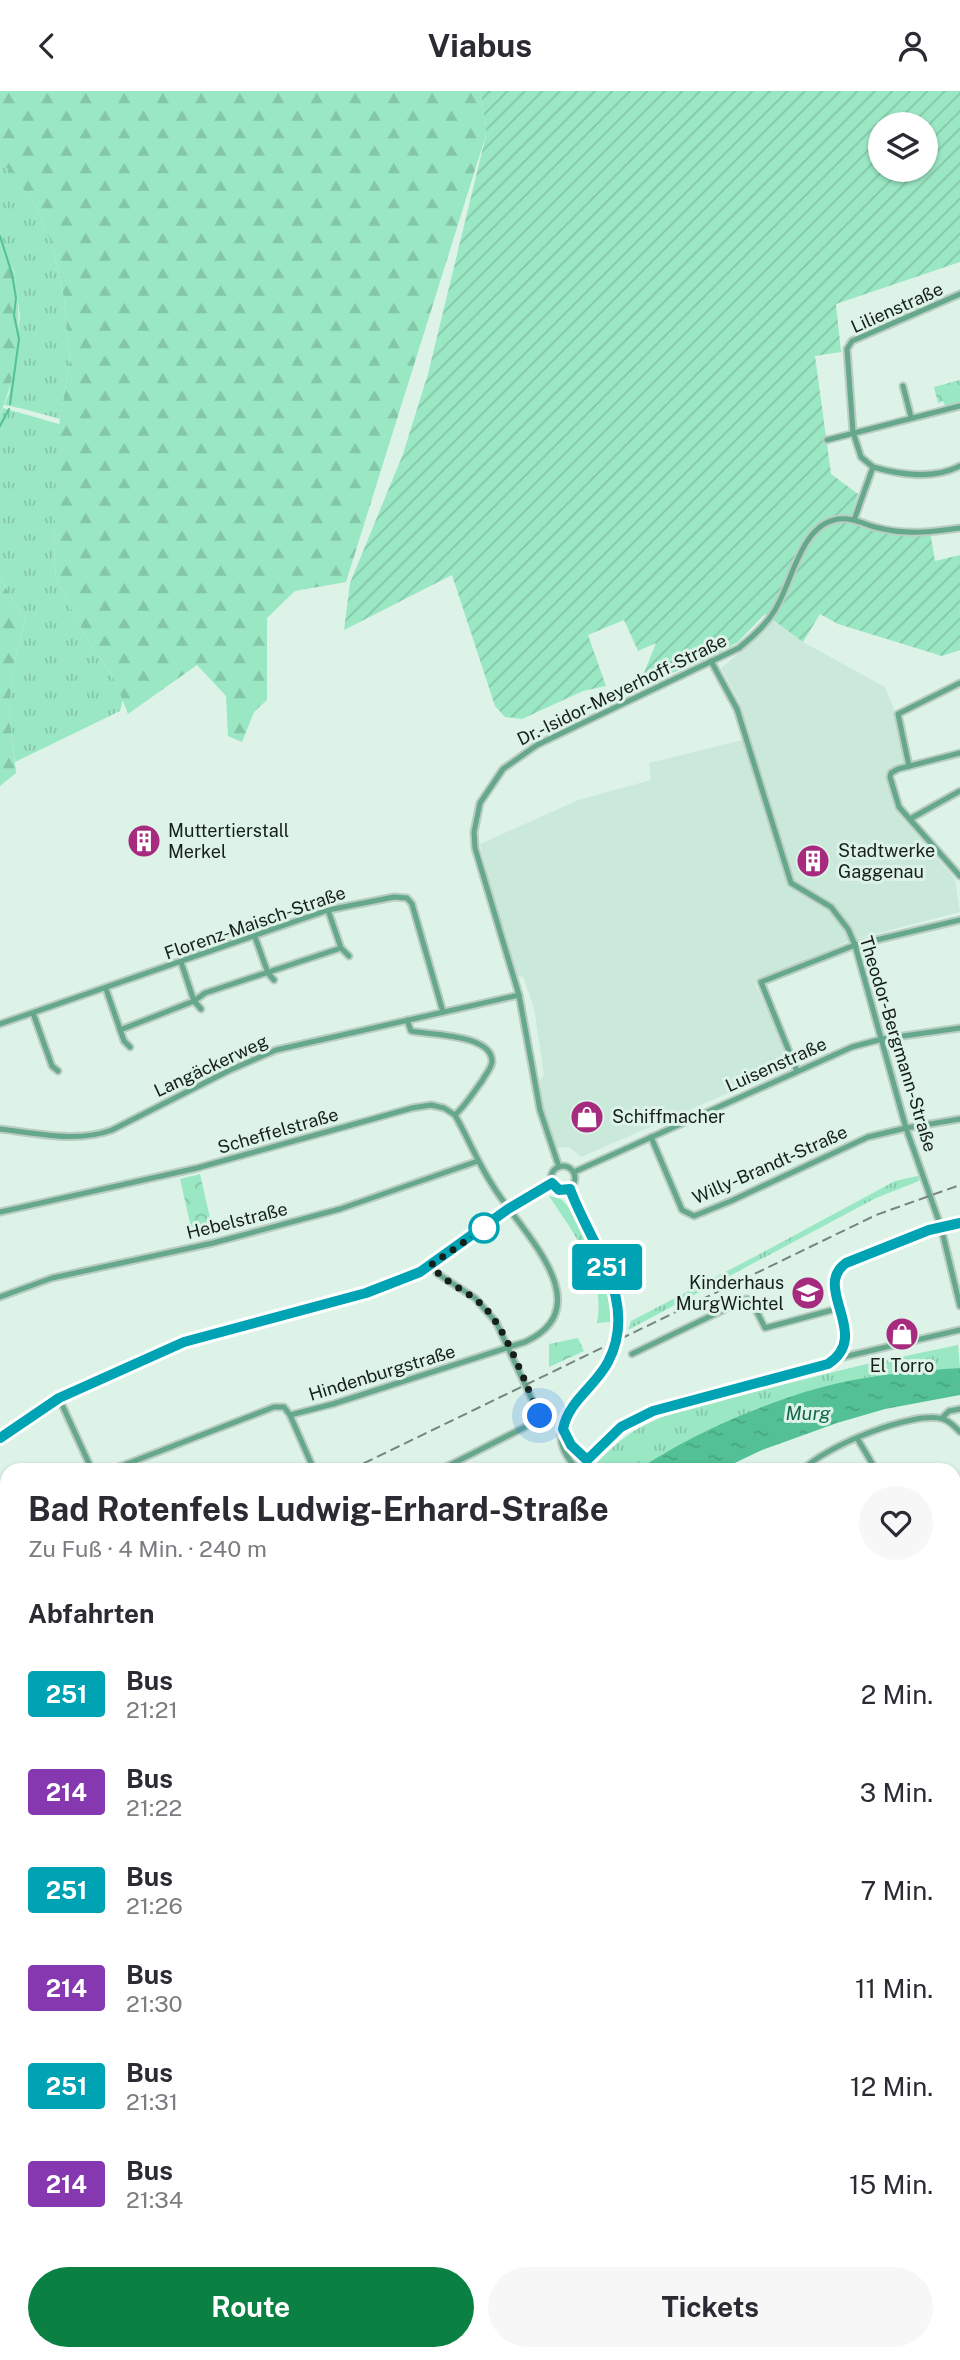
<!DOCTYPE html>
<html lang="de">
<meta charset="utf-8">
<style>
body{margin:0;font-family:"Public Sans",sans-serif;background:#f7f7f7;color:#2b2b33;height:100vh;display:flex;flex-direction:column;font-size:26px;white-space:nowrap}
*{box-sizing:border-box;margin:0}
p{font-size:23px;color:#7c7c81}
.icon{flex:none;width:38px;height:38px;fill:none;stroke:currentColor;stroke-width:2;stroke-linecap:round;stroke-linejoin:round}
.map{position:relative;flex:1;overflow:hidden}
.sheet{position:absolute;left:0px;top:1372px;width:961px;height:898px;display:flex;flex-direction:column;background:#fff;border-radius:21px 21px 0 0;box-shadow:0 2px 5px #0004}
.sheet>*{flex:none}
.badge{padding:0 14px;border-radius:5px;font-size:24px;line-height:46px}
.buttons{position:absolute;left:868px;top:21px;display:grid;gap:14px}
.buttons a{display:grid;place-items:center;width:70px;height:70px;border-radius:50%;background:#fff;box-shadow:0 2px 5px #0004;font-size:35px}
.you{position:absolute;width:35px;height:35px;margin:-18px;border:5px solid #fff;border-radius:50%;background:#1a73e8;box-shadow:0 0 0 10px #1a73e833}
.map>.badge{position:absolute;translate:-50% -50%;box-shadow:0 0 0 4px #fff}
h2{padding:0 28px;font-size:26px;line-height:63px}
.round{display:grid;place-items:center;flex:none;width:74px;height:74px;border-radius:37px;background:#f7f7f7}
.summary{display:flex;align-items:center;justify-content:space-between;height:119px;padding:0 28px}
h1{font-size:33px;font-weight:700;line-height:52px}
.button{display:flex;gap:14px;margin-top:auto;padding:14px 28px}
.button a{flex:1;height:80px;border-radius:42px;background:#0b8043;color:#fff;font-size:28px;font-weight:700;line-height:80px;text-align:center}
.button a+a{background:#f7f7f7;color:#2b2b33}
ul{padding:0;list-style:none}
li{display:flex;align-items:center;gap:21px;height:98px;padding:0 28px}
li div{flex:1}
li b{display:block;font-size:26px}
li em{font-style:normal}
li .badge{min-width:77px;font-weight:700;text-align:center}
header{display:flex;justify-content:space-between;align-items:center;height:91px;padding:0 28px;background:#fff;font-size:32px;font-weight:700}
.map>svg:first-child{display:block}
</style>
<header><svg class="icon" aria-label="back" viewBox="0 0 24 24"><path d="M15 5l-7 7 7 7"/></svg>Viabus<svg class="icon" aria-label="person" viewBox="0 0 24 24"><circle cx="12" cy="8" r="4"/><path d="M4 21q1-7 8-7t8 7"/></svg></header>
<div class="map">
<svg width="960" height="2269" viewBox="0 0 960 2269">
<defs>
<pattern id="grass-tufts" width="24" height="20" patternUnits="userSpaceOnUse" patternTransform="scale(1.75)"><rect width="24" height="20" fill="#9ae7c4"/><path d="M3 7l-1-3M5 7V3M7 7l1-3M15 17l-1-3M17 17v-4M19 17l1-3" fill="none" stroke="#84c6a8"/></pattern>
<pattern id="forest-firs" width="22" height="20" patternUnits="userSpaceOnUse" patternTransform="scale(1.75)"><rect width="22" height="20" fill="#9ae7c4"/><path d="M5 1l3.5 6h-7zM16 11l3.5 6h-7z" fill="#84c6a8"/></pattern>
<pattern id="park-crowns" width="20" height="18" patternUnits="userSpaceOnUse" patternTransform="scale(1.75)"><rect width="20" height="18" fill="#9ae7c4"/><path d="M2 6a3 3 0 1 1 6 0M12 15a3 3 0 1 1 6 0" fill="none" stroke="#84c6a8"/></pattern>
<pattern id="garden-furrows" width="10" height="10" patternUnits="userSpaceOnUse" patternTransform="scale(1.75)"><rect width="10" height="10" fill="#9ae7c4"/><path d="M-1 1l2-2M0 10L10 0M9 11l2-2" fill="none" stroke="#84c6a8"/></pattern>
<pattern id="water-ripples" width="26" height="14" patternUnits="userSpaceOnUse" patternTransform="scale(1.75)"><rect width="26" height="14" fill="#53c195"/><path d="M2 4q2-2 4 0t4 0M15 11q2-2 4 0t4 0" fill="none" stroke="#48a580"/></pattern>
</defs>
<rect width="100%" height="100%" fill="#ddf3e8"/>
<!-- built -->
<path fill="#cbe9da" d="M773,529l30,22 82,45 11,27 10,49 -19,8 6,26 7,18 55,64 5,33 -111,29 -94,42 38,82 -212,92 -12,-10 -13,1 -13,-39 -3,-29 4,-5 -10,-67 -11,-31 -5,-1 -26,-76 -12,-56 98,-44 73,-20 -2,-17 102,-25 -12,-37 -18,-33 41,-34z"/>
<!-- grass -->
<g fill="url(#grass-tufts)">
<path d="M3,71l32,42 18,43 11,51 6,62 -10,59 -36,-10 -20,-4 5,-11 11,-77 -6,-47 -14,-27v-79z"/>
<path d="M3,317l56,16 -5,125 2,30 32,62 26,37 9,21 -3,12 -105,51 -6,-50 4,-43 12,-50 -25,-41v-164z"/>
<path d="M918,1085l1,5 -43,17 -248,132 3,-9 125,-65 139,-75z"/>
<path d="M549,1105l12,3 5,5c21,34 46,76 44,118l-13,1c9,-49 -23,-89 -48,-127z"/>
<path d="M958,1254l2,23c-72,5 -135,15 -202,42 -32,12 -62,27 -92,42 -9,5 -18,14 -27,17 -10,4 -36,1 -48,1 29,-33 46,-44 87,-59l184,-46z"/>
</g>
<!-- forest -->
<g fill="url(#forest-firs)">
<path d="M0,0h481l5,44 -140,447 -51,9 -28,27v82l-13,12 -12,30 -14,-6 -2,-40 -29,-31 -69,49 -14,-36 -26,-37 -32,-62 -2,-30 3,-112 13,-77 -6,-62 -11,-51 -18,-43 -32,-41 -3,1z"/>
<path d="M0,152c5,9 12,19 14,30 9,41 4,103 -14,141z"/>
<path d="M0,487l25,41 -12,50 -4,43 7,61 -16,13z"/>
<path d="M960,2134v135h-409l6,-6h397v-128z"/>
</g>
<!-- park -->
<g fill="url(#park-crowns)">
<path d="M960,289v22l-15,4 -2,-5 -5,2 -4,-16z"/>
<path d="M200,1083l13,57 -20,5 -13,-57z"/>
<path d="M578,1247l6,13 -35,16v-23z"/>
<path d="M0,2099h7v164h205l3,6h-215z"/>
</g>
<!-- garden -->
<path fill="url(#garden-furrows)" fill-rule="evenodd" d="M481,0h479v171l-124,42 5,48 -26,4 16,118 27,20 -7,22 29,10 50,5 5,30 25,-6v95l-18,6 -104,-32 -18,-10 -17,28 -38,-28 -27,28 -24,13 -76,33 18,-45 -18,8 -14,-31 -36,15 18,51 -23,5 -61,28 -17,-2 -10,-11 -43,-131 -108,55 6,-47 53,-129 25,-80 58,-239zM880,33h46v46h-46z"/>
<!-- water -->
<path fill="url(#water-ripples)" d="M960,1277v27l-75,14 -48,14 -75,27 -42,20h-82c56,-39 154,-80 221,-91 34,-6 67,-9 101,-11z"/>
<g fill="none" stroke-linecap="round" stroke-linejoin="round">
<!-- stream -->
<g stroke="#53c195" stroke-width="2">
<path d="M0,145l12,38 4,24 -2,17 5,24 -9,65"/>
<path d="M0,335l9,-17"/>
<path d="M0,2068h7"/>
<path d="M954,2107l6,-2"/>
<path d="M0,2220l7,4"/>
</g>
<defs>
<g id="minor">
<path d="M903,295l8,31"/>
<path d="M827,349l133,-34"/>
<path d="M873,376c28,8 60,13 87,-1"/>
<path d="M854,429l19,-53 -12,-10 -8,-25 -6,-83 5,-8 108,-47"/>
<path d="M711,570l26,48 54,174 40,24 17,22 7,16 51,183 35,99 19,79"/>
<path d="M960,662l-62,16 -7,4 -1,4 9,30 61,69"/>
<path d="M909,675l-11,-52 62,-31"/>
<path d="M910,728l50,-28"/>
<path d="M328,819l13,38 8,8"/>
<path d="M255,846l13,36 6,7"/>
<path d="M181,871l13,39 7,8"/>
<path d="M106,898l18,52 6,6"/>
<path d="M33,922l19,53 6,5"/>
<path d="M407,929l4,11c19,4 82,3 81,31 -1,7 -7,13 -10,19 -9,12 -16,24 -27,34"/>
<path d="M0,933l328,-114 66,-13 13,1 5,6 31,108"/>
<path d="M120,939l74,-29 11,-8 136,-45"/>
<path d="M797,980l-36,-89 94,-37 105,-25"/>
<path d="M0,1038c37,4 76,14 112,1l118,-60 46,-20 243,-55"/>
<path d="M651,1046l31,73 12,6 37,-15 137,-64 38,-9 54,-9"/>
<circle cx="563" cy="1087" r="12"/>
<path d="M559,1076l-19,-57 -21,-115 -44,-147 -1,-16 6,-29 23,-34 34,-24 202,-97c12,-10 25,-21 34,-35 19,-27 26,-88 65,-94 15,-2 27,6 41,9 26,7 55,4 81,0"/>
<path d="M574,1081l278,-125 30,-8 78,-11"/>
<path d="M570,1098c19,53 64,103 43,162 -15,44 -84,68 -35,119"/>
<path d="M0,1121l197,-44 215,-60 19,-3 13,3 11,7c13,23 23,48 38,71 25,42 111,120 32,156l-192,62 -43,11 -6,-8h-10l-163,63"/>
<path d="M431,1174l7,9 37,24 21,24 45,97 -101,51"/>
<path d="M0,1206l52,-19 161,-35 127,-34 138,-48"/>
<path d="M632,1263l114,-55 5,1 14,28 75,-20"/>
<path d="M839,1267l121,-28"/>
<path d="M59,1307l33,72"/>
<path d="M290,1324l24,55"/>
<path d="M942,1327l7,-7 11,-2"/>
<path d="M563,1338l8,16 16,15"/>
<path d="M0,1347l59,-40 125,-56 182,-49 54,-21 88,-63 44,-26"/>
<path d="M857,1347l19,32"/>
<path d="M803,1379c20,-23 111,-60 140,-51 7,2 12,8 17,13"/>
<path d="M0,1463l7,-6"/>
<path d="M954,1477l6,6"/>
<path d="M954,1498l6,-6"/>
<path d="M954,1522l6,6"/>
<path d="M0,1538l7,-5"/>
<path d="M0,1548l7,11"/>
<path d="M954,1611l6,-6"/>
<path d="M0,1612l7,-7"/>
<path d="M0,1691l7,-6"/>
<path d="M954,1731l6,7"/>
<path d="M954,1826l6,-5"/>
<path d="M954,1937l6,-4"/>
<path d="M954,2032l6,-3"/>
<path d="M258,2269l14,-6"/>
</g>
<g id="tertiary">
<path d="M578,1379c16,-19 33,-38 55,-50 60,-33 133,-32 195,-56 44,-28 -16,-76 18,-101l83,-34 31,-6"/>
<path d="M0,1830l7,-5"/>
</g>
<g id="primary">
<path d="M0,2081h7"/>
<path d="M954,2124l6,-2"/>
</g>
</defs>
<!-- minor casing -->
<use href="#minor" stroke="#b9cdc3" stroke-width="9"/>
<!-- tertiary casing -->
<use href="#tertiary" stroke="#b9cdc3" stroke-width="10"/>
<!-- primary casing -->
<use href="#primary" stroke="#b9cdc3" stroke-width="12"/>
<!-- minor -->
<use href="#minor" stroke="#66a88b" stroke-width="5"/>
<!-- tertiary -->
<use href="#tertiary" stroke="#66a88b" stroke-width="7"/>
<!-- primary -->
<use href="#primary" stroke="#056346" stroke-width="9"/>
<!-- rail -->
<g stroke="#76857e" stroke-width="2" stroke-dasharray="10 5" stroke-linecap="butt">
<path d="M350,1379l526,-255 84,-30"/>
<path d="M0,1553l7,-4"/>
</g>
</g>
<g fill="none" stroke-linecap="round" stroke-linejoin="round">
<defs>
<path id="line" d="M0,1347l59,-40 125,-56 182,-49 54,-21 88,-63 44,-26 7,7 11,-1c20,55 70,112 38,173 -13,25 -39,38 -45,67l8,16 16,15 34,-33 32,-16 175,-47c45,-29 -17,-76 18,-101l83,-33 31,-7"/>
</defs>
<!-- line casing -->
<use href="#line" stroke="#fff" stroke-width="16"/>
<!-- line -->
<use href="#line" stroke="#00a3b4" stroke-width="10"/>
<!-- walk -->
<path stroke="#171f1b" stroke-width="7" stroke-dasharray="0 12.6" d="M484,1137l-53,37c14,19 39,26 55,44 23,26 39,75 54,107"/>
</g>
<!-- icons -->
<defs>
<symbol id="building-disc" viewBox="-11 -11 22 22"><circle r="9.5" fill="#a62b7e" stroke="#ddf3e8"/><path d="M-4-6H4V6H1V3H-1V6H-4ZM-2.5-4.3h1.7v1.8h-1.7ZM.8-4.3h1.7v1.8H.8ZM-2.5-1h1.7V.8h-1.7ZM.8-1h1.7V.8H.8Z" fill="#fff"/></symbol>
<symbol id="shop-disc" viewBox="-11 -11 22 22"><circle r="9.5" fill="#a62b7e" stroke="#ddf3e8"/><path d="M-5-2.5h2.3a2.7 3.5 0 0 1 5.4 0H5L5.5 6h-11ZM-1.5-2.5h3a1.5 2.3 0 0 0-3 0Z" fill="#fff"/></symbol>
<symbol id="school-disc" viewBox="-11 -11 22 22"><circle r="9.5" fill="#a62b7e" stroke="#ddf3e8"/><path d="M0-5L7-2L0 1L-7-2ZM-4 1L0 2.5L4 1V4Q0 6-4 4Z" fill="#fff"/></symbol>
</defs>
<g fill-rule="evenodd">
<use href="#building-disc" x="125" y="731" width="38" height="38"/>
<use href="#building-disc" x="794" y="751" width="38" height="38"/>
<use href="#shop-disc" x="568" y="1007" width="38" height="38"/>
<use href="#school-disc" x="789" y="1183" width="38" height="38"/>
<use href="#shop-disc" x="883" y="1224" width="38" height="38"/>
</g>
<!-- markers -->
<circle fill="#fff" stroke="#00a3b4" stroke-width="3.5" cx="484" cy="1137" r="14"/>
<g text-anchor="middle" stroke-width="6" stroke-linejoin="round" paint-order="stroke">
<!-- street labels -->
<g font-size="18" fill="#171f1b" stroke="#ddf3e8">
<text transform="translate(897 217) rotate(-24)" y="6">Lilienstraße</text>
<text transform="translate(622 599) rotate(-26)" y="6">Dr.-Isidor-Meyerhoff-Straße</text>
<text transform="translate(255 832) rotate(-19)" y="6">Florenz-Maisch-Straße</text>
<text transform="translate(898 953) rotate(73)" y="6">Theodor-Bergmann-Straße</text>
<text transform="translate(776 974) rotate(-24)" y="6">Luisenstraße</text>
<text transform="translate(211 975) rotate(-25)" y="6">Langäckerweg</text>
<text transform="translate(278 1040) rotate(-16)" y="6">Scheffelstraße</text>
<text transform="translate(770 1074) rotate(-24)" y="6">Willy-Brandt-Straße</text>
<text transform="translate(237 1130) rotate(-14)" y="6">Hebelstraße</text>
<text transform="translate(382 1282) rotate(-17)" y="6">Hindenburgstraße</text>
</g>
<!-- poi labels -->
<g font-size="18" fill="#171f1b" stroke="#ddf3e8" text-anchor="start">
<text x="168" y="746">Muttertierstall<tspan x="168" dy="21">Merkel</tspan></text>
<text x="838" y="766">Stadtwerke<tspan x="838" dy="21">Gaggenau</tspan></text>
<text x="612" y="1032">Schiffmacher</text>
<text x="784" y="1198" text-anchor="end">Kinderhaus<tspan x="784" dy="21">MurgWichtel</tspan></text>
<text x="902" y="1281" text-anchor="middle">El Torro</text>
</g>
<!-- water labels -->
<g font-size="19" font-style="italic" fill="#12674a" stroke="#ddf3e8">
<text x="808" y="1329">Murg</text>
</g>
</g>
</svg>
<div class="buttons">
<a><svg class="icon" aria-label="layers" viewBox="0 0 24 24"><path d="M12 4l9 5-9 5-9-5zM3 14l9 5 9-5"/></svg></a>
</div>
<div class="you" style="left:540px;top:1325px"></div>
<b class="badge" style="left:607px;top:1176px;background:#00a3b4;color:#fff">251</b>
<section class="sheet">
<div class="summary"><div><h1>Bad Rotenfels Ludwig-Erhard-Straße</h1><p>Zu Fuß · 4 Min. · 240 m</p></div><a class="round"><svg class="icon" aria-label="heart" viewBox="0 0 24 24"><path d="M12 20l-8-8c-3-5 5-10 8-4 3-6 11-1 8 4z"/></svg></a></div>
<h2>Abfahrten</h2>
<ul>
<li><span class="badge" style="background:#00a3b4;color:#fff">251</span><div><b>Bus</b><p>21:21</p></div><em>2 Min.</em></li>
<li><span class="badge" style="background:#8638b0;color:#fff">214</span><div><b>Bus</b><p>21:22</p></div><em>3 Min.</em></li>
<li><span class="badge" style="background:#00a3b4;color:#fff">251</span><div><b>Bus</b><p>21:26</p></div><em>7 Min.</em></li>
<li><span class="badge" style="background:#8638b0;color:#fff">214</span><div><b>Bus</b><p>21:30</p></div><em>11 Min.</em></li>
<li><span class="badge" style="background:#00a3b4;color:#fff">251</span><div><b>Bus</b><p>21:31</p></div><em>12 Min.</em></li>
<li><span class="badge" style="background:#8638b0;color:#fff">214</span><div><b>Bus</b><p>21:34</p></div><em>15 Min.</em></li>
</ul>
<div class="button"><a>Route</a><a>Tickets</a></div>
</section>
</div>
